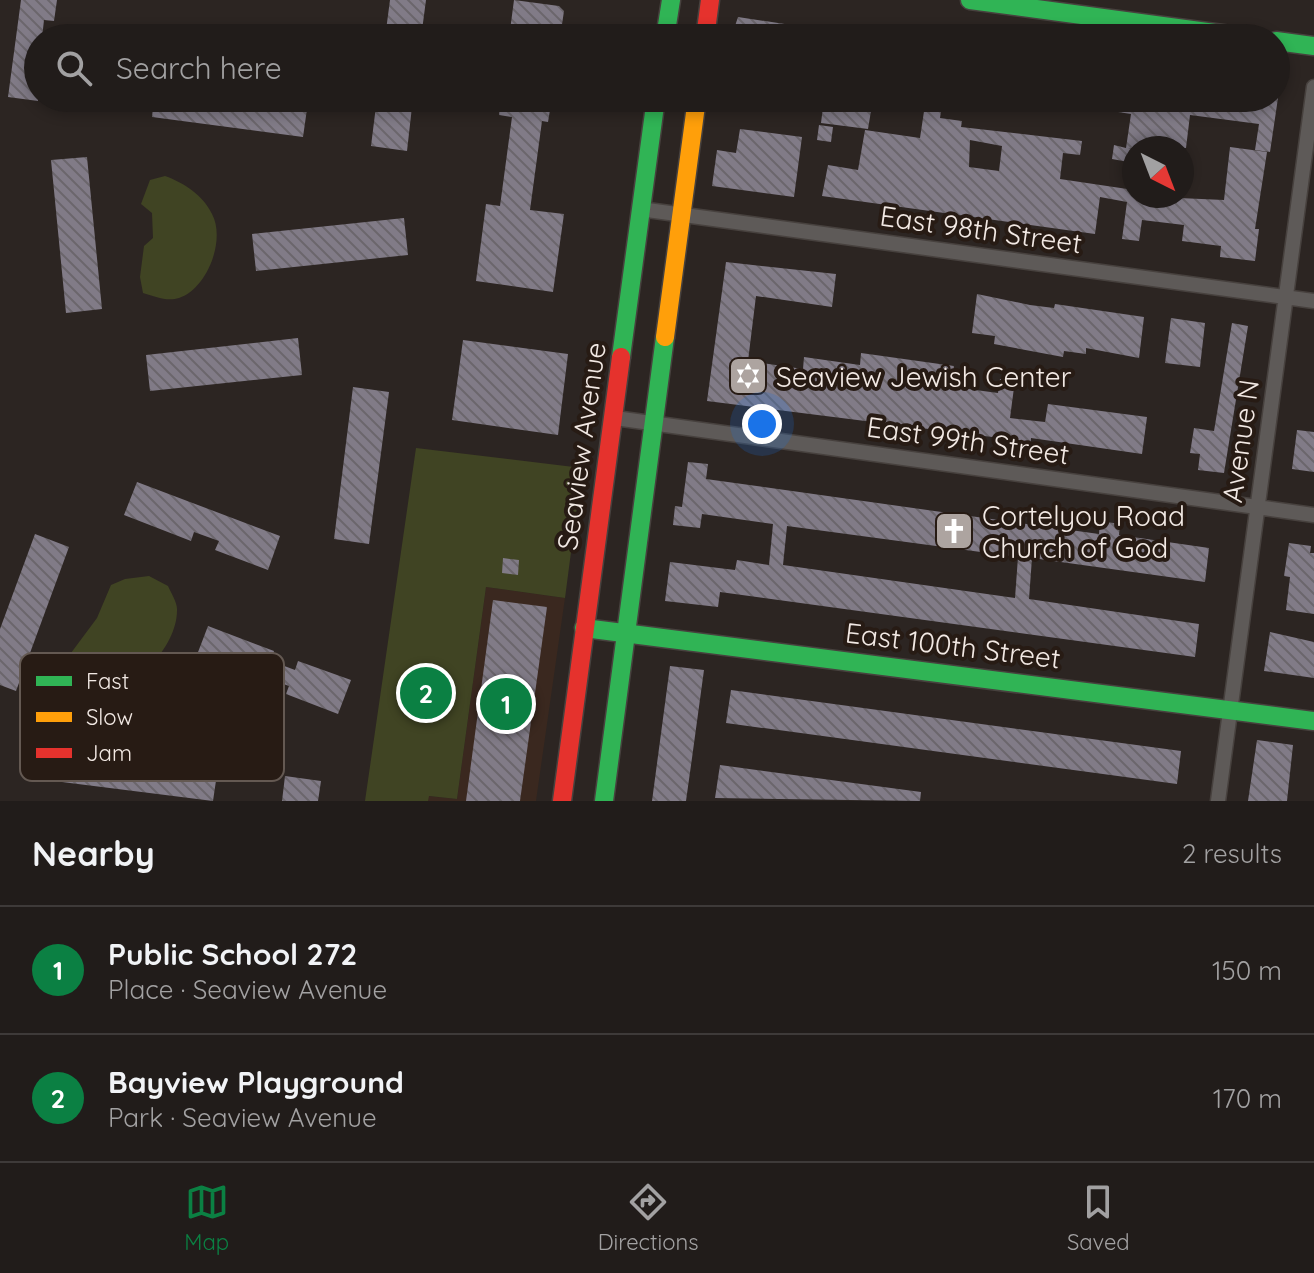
<!DOCTYPE html>
<meta charset="utf-8">
<style>
body{margin:0;font-family:Quicksand,sans-serif;background:#2d2927;color:#f1f3f6}
.compass{position:absolute;left:1122px;top:136px;width:72px;height:72px;border-radius:50%;background:#211c1a;box-shadow:0 4px 12px #0003;rotate:138deg}
.you{position:absolute;left:762px;top:424px;width:28px;height:28px;margin:-20px;border:6px solid #fff;border-radius:50%;background:#1a73e8;box-shadow:0 0 0 12px #1a73e833}
.badge{display:grid;place-items:center;width:52px;height:52px;border-radius:50%;background:#0b8043;color:#fff;font-size:26px;font-weight:700}
.pin{position:absolute;translate:-50% -50%;border:4px solid #fff;box-shadow:0 2px 8px #0006}
.list{margin:0;padding:0;list-style:none}
h2{display:flex;justify-content:space-between;align-items:center;height:104px;margin:0;padding:0 32px;font-size:34px}
h2 small{font-size:26px;font-weight:400;color:#a2a1a2}
.list li{display:grid;grid-template-columns:52px 1fr auto;gap:24px;align-items:center;box-sizing:border-box;height:128px;padding:0 32px;border-top:2px solid #3e3a39}
.list b{display:block;font-size:30px;white-space:nowrap}
.list p{margin:0;font-size:26px;white-space:nowrap;color:#a2a1a2}
.list em{font-size:26px;font-style:normal;color:#a2a1a2}
.icon{flex:none;width:44px;height:44px;fill:none;stroke:currentColor;stroke-width:2;stroke-linecap:round;stroke-linejoin:round}
.map{position:relative;flex:none;width:1314px;height:801px;overflow:hidden}
.search{position:absolute;background:#211c1a;box-shadow:0 4px 12px #0003;left:24px;right:24px;top:24px;height:88px;display:flex;align-items:center;gap:20px;box-sizing:border-box;padding:0 28px;border-radius:44px;color:#a2a1a2;font-size:30px}
.sheet{height:360px;background:#211c1a}
nav{display:flex;justify-content:space-around;align-items:center;box-sizing:border-box;height:112px;border-top:2px solid #3e3a39;background:#211c1a;font-size:22px;color:#a2a1a2}
nav a{display:grid;justify-items:center;gap:4px}
nav .on{color:#0b8043}
.map>svg:first-child{display:block}
.built{fill:#3a281f}
.green{fill:#404423}
.building{fill:url(#building-back-hatch);fill-rule:evenodd}
.lines{fill:none;stroke-linecap:round;stroke-linejoin:round}
.street-casing{stroke:#47413e;stroke-width:17}
.fast-casing{stroke:#47413e;stroke-width:21}
.slow-casing{stroke:#47413e;stroke-width:21}
.jam-casing{stroke:#47413e;stroke-width:21}
.street{stroke:#5e5a58;stroke-width:14}
.fast{stroke:#30b455;stroke-width:18}
.slow{stroke:#ff9f0a;stroke-width:18}
.jam{stroke:#e5322d;stroke-width:18}
.labels{text-anchor:middle;dominant-baseline:central;stroke-width:8;stroke-linejoin:round;paint-order:stroke}
.street-label{font-size:28px;fill:#f2e9e4;stroke:#271b14}
.poi-label{font-size:28px;fill:#f2e9e4;stroke:#271b14;text-anchor:start}
.key{fill:#271b14;stroke:#645952;stroke-width:2}
.key-label{font-size:22px;fill:#f2e9e4}
</style>
<div class="map">
<svg width="1314" height="801" viewBox="0 0 1314 801">
<defs>
<pattern id="building-back-hatch" width="6" height="6" patternUnits="userSpaceOnUse" patternTransform="scale(2)"><rect width="6" height="6" fill="#817b87"/><path d="M-1 5l2 2M0 0l6 6M5-1l2 2" fill="none" stroke="#6b666c"/></pattern>
</defs>
<rect width="100%" height="100%" fill="#2c2522"/>
<path class="built" d="M486 587 565 598 536 801H428V796L457 799Z"/>
<path class="green" d="M165 176C184 183 203 195 212 214 226 240 207 289 179 298 167 302 154 296 143 293L140 277 144 246 153 238 152 213 141 204 150 180Z
M416 448 582 468 565 598 486 587 457 799 429 796 428 801H365Z
M149 576 168 586C171 593 177 602 177 609 178 647 134 690 99 698L70 673 71 653 97 618 111 585 125 579Z"/>
<path class="building" d="M21 0H57L54 21 44 20 42 38H38V101L8 97Z
M390 0H426L421 38H385Z
M514 0 559 6 564 11 560 38H509Z
M738 17 791 25 789 38H731Z
M154 98H281L308 102 303 137 152 117Z
M377 98H413L407 151 371 146Z
M501 98H552L548 122 542 121 530 210 564 214 553 292 476 281 486 204 500 206 512 117 499 115Z
M926 98H943L940 118 962 121 961 127 1082 141 1080 155 1063 153 1060 179 1134 190V196L1224 200 1230 147 1267 152 1255 229H1259L1255 261 1220 257 1221 246 1182 241 1184 225 1142 220 1139 241 1122 239 1127 202 1100 197 1095 234 822 196 828 165 858 170 865 130 920 138ZM970 140 1002 146 999 171 969 167Z
M1119 98H1278L1270 152 1255 150 1259 124 1190 115 1186 148H1128L1134 149V163L1112 159 1114 145 1126 148 1131 114 1118 112Z
M823 107 871 111 868 129 821 123Z
M819 125 833 127 831 142 817 140Z
M740 129 802 137 794 197 712 186 717 150 736 153Z
M87 157 102 309 66 313 51 160Z
M404 218 408 255 256 271 252 234Z
M726 262 836 274 832 307 756 296 748 361 803 369 804 357 860 365 861 353 954 366 952 381 961 383V388L998 393 1000 379 1015 380 1010 418 1045 422 1048 404 1147 417 1142 454 1031 438 1030 451 1015 449 1016 440 707 401Z
M977 294 1030 305 1054 308 1055 304 1144 317 1139 358 1086 348V354L1064 351 1063 357 994 344 995 336 972 333Z
M1171 318 1205 323 1200 367 1165 363Z
M1232 323 1248 326 1224 473 1198 470 1200 454 1190 453 1194 428 1214 431Z
M298 338 302 375 150 391 146 355Z
M463 340 568 354 558 435 452 420Z
M353 387 389 392 369 544 334 539Z
M1297 430 1314 432V472L1292 469Z
M688 462 708 464 706 479 1099 534 1100 521 1120 524 1119 535 1209 548 1205 582 1032 558 1029 599 1199 624 1195 657 720 592 718 607 665 601 670 562 735 570 737 560 769 565 773 524 702 514 700 528 673 525 675 506 682 507ZM787 526 1018 557 1015 598 783 565Z
M137 482 280 536 268 570 215 550 219 541 194 532 191 541 124 515Z
M35 534 69 547 16 691 0 685V629Z
M1289 543 1311 546 1310 553H1314V614L1286 610 1290 577 1284 576Z
M503 558 519 560 518 575 502 573Z
M493 600 547 607 520 801H466Z
M208 626 274 651 271 661 295 670 298 661 351 680 338 714 286 694 289 686 264 677 261 685 195 660Z
M1270 632 1314 642V678L1264 671Z
M670 666 704 670 692 758 686 801H652Z
M731 690 1181 751 1177 784 726 723Z
M1257 740 1293 745 1287 801H1248Z
M67 747 218 767 213 801 62 782Z
M720 765 921 792 920 801 715 798Z
M285 776 321 781 318 801H282Z"/>
<g class="lines">
<defs>
<path id="street" d="M640 209 1314 301
M615 418 1314 515
M1218 801 1314 87"/>
<path id="fast" d="M970 0 1252 38
M665 38 671 0
M1276 41 1314 46
M621 357 656 98
M584 628 1314 721
M604 801 665 337"/>
<path id="slow" d="M665 337 697 98"/>
<path id="jam" d="M705 38 710 0
M562 801 621 357"/>
</defs>
<use href="#street" class="street-casing"/>
<use href="#fast" class="fast-casing"/>
<use href="#slow" class="slow-casing"/>
<use href="#jam" class="jam-casing"/>
<use href="#street" class="street"/>
<use href="#fast" class="fast"/>
<use href="#slow" class="slow"/>
<use href="#jam" class="jam"/>
</g>
<defs>
<symbol id="synagogue-square" viewBox="-11 -11 22 22"><rect x="-9" y="-9" width="18" height="18" rx="4" fill="#ada4a0" stroke="#271b14"/><path d="M0-6.5L5.6 3.2H-5.6ZM0 6.5L5.6-3.2H-5.6Z" fill="#fff"/></symbol>
<symbol id="church-square" viewBox="-11 -11 22 22"><rect x="-9" y="-9" width="18" height="18" rx="4" fill="#ada4a0" stroke="#271b14"/><path d="M-1.2-6h2.4v3.5h3.3v2.4h-3.3V6h-2.4V-.1h-3.3v-2.4h3.3Z" fill="#fff"/></symbol>
</defs>
<g fill-rule="evenodd">
<use href="#synagogue-square" x="726" y="354" width="44" height="44"/>
<use href="#church-square" x="932" y="509" width="44" height="44"/>
</g>
<g class="labels">
<g class="street-label">
<text transform="translate(981 229) rotate(8)">East 98th Street</text>
<text transform="translate(968 440) rotate(8)">East 99th Street</text>
<text transform="translate(1240 441) rotate(-82)">Avenue N</text>
<text transform="translate(581 446) rotate(-82)">Seaview Avenue</text>
<text transform="translate(953 645) rotate(7)">East 100th Street</text>
</g>
<g class="poi-label">
<text x="776" y="376">Seaview Jewish Center</text>
<text x="982" y="515">Cortelyou Road<tspan x="982" dy="32">Church of God</tspan></text>
</g>
</g>
<rect x="20" y="653" width="264" height="128" rx="12" class="key"/>
<rect x="36" y="676" width="36" height="10" fill="#30b455"/>
<rect x="36" y="712" width="36" height="10" fill="#ff9f0a"/>
<rect x="36" y="748" width="36" height="10" fill="#e5322d"/>
<g class="key-label">
<text x="86" y="689">Fast</text>
<text x="86" y="725">Slow</text>
<text x="86" y="761">Jam</text>
</g>
</svg>
<svg class="compass" viewBox="-18 -18 36 36"><path d="M0-13l5 13h-10z" fill="#e53935"/><path d="M0 13l5-13h-10z" fill="#a2a1a2"/></svg>
<div class="you"></div>
<div class="pin badge" style="left:506px;top:704px">1</div>
<div class="pin badge" style="left:426px;top:693px">2</div>
<div class="search"><svg class="icon" aria-label="search" viewBox="0 0 24 24"><circle cx="10" cy="10" r="6"/><path d="M15 15l6 6"/></svg>Search here</div>
</div>
<section class="sheet">
<h2>Nearby<small>2 results</small></h2>
<ul class="list">
<li><span class="badge">1</span><div><b>Public School 272</b><p>Place · Seaview Avenue</p></div><em>150 m</em></li>
<li><span class="badge">2</span><div><b>Bayview Playground</b><p>Park · Seaview Avenue</p></div><em>170 m</em></li>
</ul>
</section>
<nav>
<a class="on"><svg class="icon" aria-label="map" viewBox="0 0 24 24"><path d="M3 6l6-2 6 2 6-2v14l-6 2-6-2-6 2zM9 4v14M15 6v14"/></svg>Map</a>
<a><svg class="icon" aria-label="directions" viewBox="0 0 24 24"><path d="M12 3l9 9-9 9-9-9zM9 14v-3h6M13 9l2 2-2 2"/></svg>Directions</a>
<a><svg class="icon" aria-label="saved" viewBox="0 0 24 24"><path d="M7 4h10v16l-5-4-5 4z"/></svg>Saved</a>
</nav>
